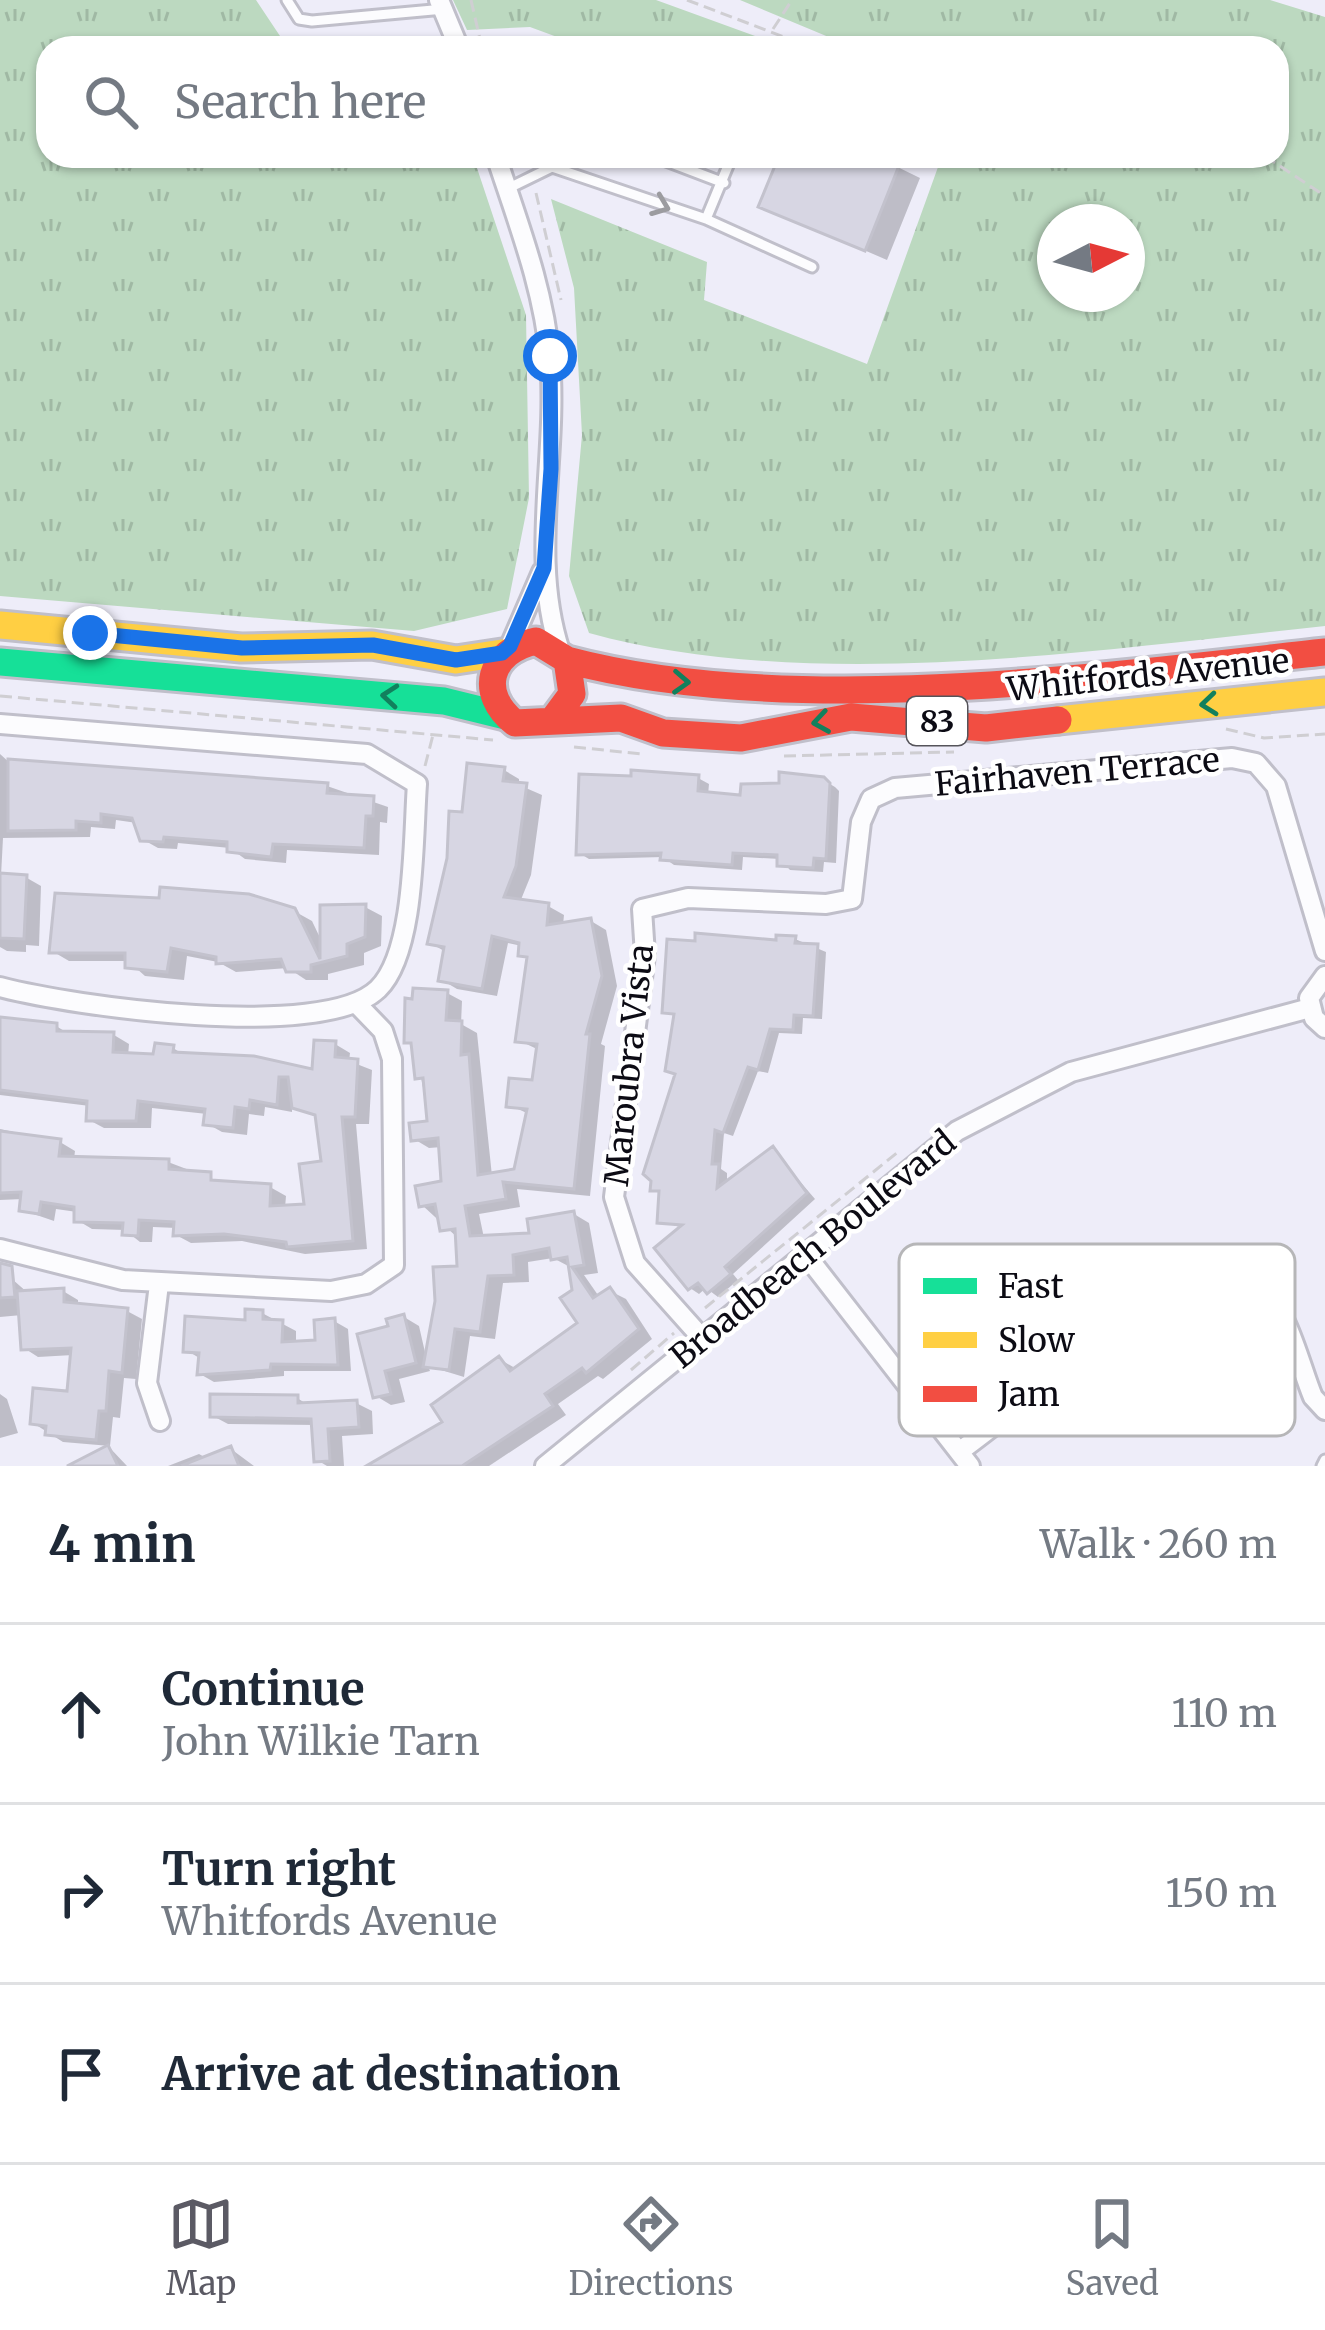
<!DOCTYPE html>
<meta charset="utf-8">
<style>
body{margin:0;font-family:Merriweather,serif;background:#f6f6f7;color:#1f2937}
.compass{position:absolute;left:1037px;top:204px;width:108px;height:108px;border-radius:50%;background:#fff;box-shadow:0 3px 9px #0004;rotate:84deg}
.stop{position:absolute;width:36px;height:36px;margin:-27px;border:9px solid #1a73e8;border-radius:50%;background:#fff}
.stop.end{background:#1a73e8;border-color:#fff;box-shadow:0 3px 12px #0008}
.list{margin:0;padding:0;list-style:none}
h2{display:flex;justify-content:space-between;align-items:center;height:156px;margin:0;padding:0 48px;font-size:51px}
h2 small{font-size:39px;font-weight:400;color:#747a83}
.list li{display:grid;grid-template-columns:78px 1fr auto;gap:36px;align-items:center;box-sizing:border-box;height:180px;padding:0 48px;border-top:3px solid #e0e1e3}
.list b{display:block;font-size:45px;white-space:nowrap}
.list p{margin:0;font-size:39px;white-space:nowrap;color:#747a83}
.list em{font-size:39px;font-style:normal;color:#747a83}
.icon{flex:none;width:66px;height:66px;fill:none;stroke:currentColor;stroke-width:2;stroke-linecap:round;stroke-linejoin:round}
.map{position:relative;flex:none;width:1325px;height:1466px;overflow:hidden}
.search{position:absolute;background:#fff;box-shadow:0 3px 9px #0004;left:36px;right:36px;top:36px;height:132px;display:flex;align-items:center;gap:30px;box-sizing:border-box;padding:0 42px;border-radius:36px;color:#747a83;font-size:45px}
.sheet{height:696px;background:#fff}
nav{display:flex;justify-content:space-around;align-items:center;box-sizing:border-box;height:168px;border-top:3px solid #e0e1e3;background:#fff;font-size:33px;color:#747a83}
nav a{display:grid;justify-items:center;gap:6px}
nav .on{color:#5b5a64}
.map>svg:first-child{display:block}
.grass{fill:url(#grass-tufts);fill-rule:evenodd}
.shadow{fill:#0003}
.building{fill:#d7d6e3;stroke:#c3c2cd;stroke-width:3}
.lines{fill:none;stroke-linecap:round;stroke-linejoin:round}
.lane-casing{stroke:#c0bfca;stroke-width:15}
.street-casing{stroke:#c0bfca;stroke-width:24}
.fast-casing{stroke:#c0bfca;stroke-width:33}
.slow-casing{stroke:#c0bfca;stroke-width:33}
.jam-casing{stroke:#c0bfca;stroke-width:33}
.path{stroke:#cfced2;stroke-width:3;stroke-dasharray:12 6;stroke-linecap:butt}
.lane{stroke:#fcfcfe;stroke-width:9}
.street{stroke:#fcfcfe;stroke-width:18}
.fast{stroke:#16e098;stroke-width:27}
.slow{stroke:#ffcf43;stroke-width:27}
.jam{stroke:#f24e42;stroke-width:27}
.oneway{stroke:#9c9ca0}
.oneway2{stroke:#12805d}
.route{stroke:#1a73e8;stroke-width:15}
.labels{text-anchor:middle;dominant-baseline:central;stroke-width:9;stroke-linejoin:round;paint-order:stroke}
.shield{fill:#fff;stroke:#55545a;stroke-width:3}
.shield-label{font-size:30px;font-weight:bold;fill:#0c0b14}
.street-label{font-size:33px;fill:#0c0b14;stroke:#fff}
.key{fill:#fff;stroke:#b6b6b8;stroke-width:3}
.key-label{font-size:33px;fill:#0c0b14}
</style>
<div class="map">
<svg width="1325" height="1466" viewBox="0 0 1325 1466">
<defs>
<pattern id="grass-tufts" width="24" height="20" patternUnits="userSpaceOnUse" patternTransform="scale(3)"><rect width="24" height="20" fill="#bcd9c0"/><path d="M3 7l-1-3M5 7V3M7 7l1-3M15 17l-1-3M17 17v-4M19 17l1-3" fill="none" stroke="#a0b9a4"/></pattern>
</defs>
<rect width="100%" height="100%" fill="#eeedf9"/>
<path class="grass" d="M0 0H256L288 48H48V156H473L526 315 529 498 507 609 414 631 0 596Z
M453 0H656L769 41 767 48H587L530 27 467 30Z
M740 0H1270L1325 17V626C1098 650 810 694 589 633L569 576 582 435 574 288 551 199 707 262 704 300 867 364 942 156H1277V48H855ZM1055 222H1127V294H1055Z"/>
<path class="shadow" d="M782 156H875L920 178 887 260 762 206Z
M0 754 10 763 251 776 327 786 388 807 387 823 380 822 379 855 287 850 286 863 245 859 230 848 178 843 177 849 158 848 142 839 137 823 116 820 115 829 91 827 90 837 3 838 1 876 27 878 41 886 39 946 26 945V952L7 951 0 947Z
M504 770 519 779V785L542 795 531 875 520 902 548 906 564 915 563 925 591 921 606 930 617 986 601 1044 605 1046 590 1196 517 1189 520 1207 479 1214 484 1238 533 1236 574 1214 589 1223 598 1273 584 1275 600 1298 610 1291 626 1299 652 1339 603 1379 598 1376 558 1404 566 1415 489 1466H372L446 1423 499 1359 515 1368 581 1324 572 1268 553 1258 528 1262 529 1282 503 1283 495 1339 470 1336 464 1377 428 1366 430 1371 399 1379 405 1402 391 1405 376 1396 391 1328 404 1317 419 1326 427 1361 460 1269 459 1239 422 1205 445 1184 442 1147 429 1148 414 1139 430 1124 415 1046 407 1041 447 993 462 1001 461 1024 477 1033 492 1176 516 1172 529 1114 509 1105 535 1084 539 1050 518 1040 530 959 521 954 522 946 508 943 497 996 457 989 442 980 446 952 430 943 464 815Z
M698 778 709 784 708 795 743 798 823 780 835 787 839 791 836 863 824 862 823 872 790 870 780 859 743 857 742 870 674 865 663 857 589 859 579 853Z
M365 907 382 916 381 946 364 953V965L328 974V980H306L288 968 236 972 218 962 187 956 184 980 145 976 128 961H69L52 951 294 911 312 921 323 944Z
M795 939 826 952 822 1019 803 1018 802 1034 779 1033 768 1073 758 1071 733 1136 724 1133 721 1169 727 1173V1184L773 1150 815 1199 733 1274 738 1280 718 1297 706 1288 699 1294 690 1288 683 1228 660 1221 662 1194 653 1189 678 1075 677 1018 665 1011Z
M0 1018 56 1026 71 1035H114L129 1044 128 1056 156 1057 173 1048 186 1056 315 1073 335 1044 350 1053 349 1061 372 1070 369 1124H356L367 1249 305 1254 242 1241 191 1243 176 1235 177 1228 153 1227 152 1242H140L125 1230 92 1229 77 1220V1212L56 1209 54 1221 22 1210 23 1199 0 1200V1206V1129L60 1142 75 1151 74 1159 168 1162 226 1184 270 1187 286 1196 285 1208 307 1206 324 1164 318 1118 292 1104V1112L265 1107 264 1116 249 1114 247 1135 222 1132 206 1123 207 1114 152 1108 151 1128H104L89 1120 90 1106 0 1095Z
M12 1279 28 1293 63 1291 78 1300V1306L127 1311 142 1319 136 1379 124 1378 120 1418 113 1417 110 1446 63 1442 33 1423 69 1394 73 1355 38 1357 24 1348 22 1315 0 1317V1280Z
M262 1313 296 1331V1344L319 1343 334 1321 348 1329 351 1371H284V1376L214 1382 200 1374 201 1359 186 1350Z
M0 1394 7 1399 18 1433 0 1438Z
M297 1398 310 1406 356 1403 372 1411 373 1434 342 1436 344 1466H327L317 1460 315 1425 228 1424 213 1416Z
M110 1448 127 1466H73Z
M231 1449 254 1466H168L199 1454 208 1459Z"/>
<path class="building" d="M779 156H883L900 163 865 251 758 207Z
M8 759 328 783 327 793 374 796 373 816H366L364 848 273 844 271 857 227 852V842L164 837 163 842 140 841 132 818 101 814V823L76 821V830L8 831Z
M467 763 505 767 503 781 527 783 516 866 504 897 549 903 547 925 591 918 602 976 586 1034H590L574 1189 503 1182 506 1199 465 1206 470 1236 529 1233 527 1219 574 1211 584 1265 572 1267 593 1298 610 1287 639 1329 586 1373 582 1368 545 1394 553 1406 462 1466H366L442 1422 431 1405 499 1356 510 1371 577 1323 560 1298 572 1290 567 1257 551 1260 549 1248 513 1255 514 1275 488 1276 480 1332 455 1329 449 1370 423 1367 435 1301 433 1267 457 1266 455 1229 440 1231 435 1204 419 1207 415 1186 441 1181 438 1138 411 1141 409 1123 427 1121 423 1078 415 1079 411 1043H404L405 998 412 999 413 988 448 990 446 1020 462 1021 461 1055 469 1054 478 1175 514 1169 527 1109 506 1107 509 1078 532 1080 537 1044 515 1042 527 957 518 956 519 943 492 936 482 989 438 981 444 947 427 944 447 858 449 811 462 812Z
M631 770 699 775 698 791 740 795 741 784 779 783V772L824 777 830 783 826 859 814 858 813 868 777 866V855L733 853 732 865 660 860 661 853 576 855 579 774 631 776Z
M0 873 27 875 24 939 0 938Z
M160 887 249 894 295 908 320 959V905L366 904 365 937 347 944V956L311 965V972H286L281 959 216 964V957L171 948 167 972 125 968V953H49L55 893 159 898Z
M695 933 776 940V935L796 936 795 943 818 944 813 1016 794 1015 793 1030 770 1029 758 1070 748 1067 723 1133 715 1130 712 1164H719L717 1188 773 1146 807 1193 725 1267 731 1274 707 1294 698 1283 688 1290 654 1248 682 1225 657 1223 659 1191H650L651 1181 643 1174 675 1074 665 1071 674 1014 662 1013 667 939 695 941Z
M0 1017 57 1023V1031L114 1032 113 1052 153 1054 155 1043 174 1045 173 1052 254 1056 312 1069 314 1040 336 1041 335 1057 358 1059 355 1117H342L353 1241 287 1247 286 1242 224 1234 173 1236 174 1222 139 1220 138 1236 122 1235 123 1223 74 1222V1207L41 1202 39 1214 19 1211 21 1192 0 1193V1131L61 1139 59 1156 169 1159V1169L211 1172V1180L271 1184 270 1206 304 1204 299 1164 321 1161 315 1115 292 1108 288 1077H279L277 1105 250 1100 249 1109 235 1107 233 1128 203 1125 205 1109 138 1101 136 1121H86L87 1101 0 1090Z
M0 1263 12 1266 15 1297 0 1298Z
M64 1288V1302L128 1308 122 1373 109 1371 106 1411H99L96 1440 45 1435 46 1426 30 1424 33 1388 67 1391 71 1348 21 1350 17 1291Z
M245 1309 263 1310V1319L283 1320 282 1342 315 1340 314 1320 335 1318 338 1365 271 1364 270 1370 197 1375 199 1353 183 1352 185 1316 245 1320Z
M404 1314 416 1363 385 1371 391 1394 373 1398 357 1334 388 1326 386 1319Z
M210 1394 298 1395V1403L357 1400 359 1427 328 1429 330 1461 314 1462 311 1419 210 1417Z
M108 1445 118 1466H67Z
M231 1446 239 1466H184L183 1465Z"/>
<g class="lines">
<defs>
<path id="lane" d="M287 0 299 19 312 21 444 9
M653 156 724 183
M552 167 706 219 732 156
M507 189 552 167V156
M706 219 812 267
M1322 1466 1325 1460"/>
<path id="street" d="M439 0 459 48
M496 156C518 223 544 289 550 360 558 457 529 557 560 651
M510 646 542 572
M0 724 367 754 417 784C413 836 416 952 378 989 323 1042 72 1006 0 987
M1325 976 1309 998 1314 1018 1325 1028
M0 1249 123 1280 331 1291 366 1284 394 1265 392 1059 383 1031 356 1003
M806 1255 970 1466
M159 1284 147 1383 160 1421
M701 1337 635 1263 614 1197 645 955 642 909 688 898 826 904 852 899 861 822 871 799 895 788 1232 758 1256 763 1276 786 1325 951
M960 1451C1008 1417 1210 1246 1261 1288 1288 1309 1300 1366 1313 1397L1325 1410
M545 1466 957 1131 1071 1072 1310 1008"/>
<path id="fast" d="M0 662 444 701 505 716"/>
<path id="slow" d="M0 625 241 648 372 645 456 660 502 653
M1058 720 1325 692"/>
<path id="jam" d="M567 660C789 719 1097 677 1325 652
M552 721 572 694 567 660 536 641C489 651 477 693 515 723L621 718 663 733 741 738 851 717 986 728 1058 720"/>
</defs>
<use href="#lane" class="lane-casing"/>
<use href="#street" class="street-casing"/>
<use href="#fast" class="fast-casing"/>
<use href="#slow" class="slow-casing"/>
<use href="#jam" class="jam-casing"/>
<path class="path" d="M471 0 482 48
M687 0 813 48
M773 29 792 0
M1265 156 1325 196
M536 193 561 300
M0 696 493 740
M1226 729 1264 738 1325 734
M574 747 642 754
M784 756 954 752
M425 766 433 735
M705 1308 898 1152
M631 1370 674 1333"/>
<use href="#lane" class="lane"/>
<use href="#street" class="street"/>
<use href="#fast" class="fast"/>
<use href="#slow" class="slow"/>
<use href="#jam" class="jam"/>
</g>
<defs><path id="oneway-chevron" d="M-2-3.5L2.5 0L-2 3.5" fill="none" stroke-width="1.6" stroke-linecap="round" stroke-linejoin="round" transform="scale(3)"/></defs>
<use class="oneway" href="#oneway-chevron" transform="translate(661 206) rotate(21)"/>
<g class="oneway2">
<use href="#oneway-chevron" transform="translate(681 682) rotate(3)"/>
<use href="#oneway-chevron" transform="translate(390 696) rotate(-175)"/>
<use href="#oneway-chevron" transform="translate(1209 704) rotate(174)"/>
<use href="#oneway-chevron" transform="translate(821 722) rotate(171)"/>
</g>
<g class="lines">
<path class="route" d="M90 633 242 648 373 645 456 660 502 653 510 646 544 568 551 469 550 356"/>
</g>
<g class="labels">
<rect class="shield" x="907" y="697" width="60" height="48" rx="9"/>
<g class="shield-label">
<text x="937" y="721">83</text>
</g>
<g class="street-label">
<text transform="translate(1148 675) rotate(-6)">Whitfords Avenue</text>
<text transform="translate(1077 772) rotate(-5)">Fairhaven Terrace</text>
<text transform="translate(629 1065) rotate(-84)">Maroubra Vista</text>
<text transform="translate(813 1249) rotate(-39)">Broadbeach Boulevard</text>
</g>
</g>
<rect x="899" y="1244" width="396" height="192" rx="18" class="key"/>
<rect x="923" y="1278" width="54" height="16" fill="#16e098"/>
<rect x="923" y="1332" width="54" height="16" fill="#ffcf43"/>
<rect x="923" y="1386" width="54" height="16" fill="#f24e42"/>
<g class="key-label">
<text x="998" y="1298">Fast</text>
<text x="998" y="1352">Slow</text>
<text x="998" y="1406">Jam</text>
</g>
</svg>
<svg class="compass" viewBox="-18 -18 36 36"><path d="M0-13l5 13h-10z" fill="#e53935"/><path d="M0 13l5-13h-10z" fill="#747a83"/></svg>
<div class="stop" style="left:550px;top:356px"></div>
<div class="stop end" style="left:90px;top:633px"></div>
<div class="search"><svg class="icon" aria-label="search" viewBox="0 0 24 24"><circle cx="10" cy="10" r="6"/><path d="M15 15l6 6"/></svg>Search here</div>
</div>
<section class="sheet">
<h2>4 min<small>Walk · 260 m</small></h2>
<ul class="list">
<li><svg class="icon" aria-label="ahead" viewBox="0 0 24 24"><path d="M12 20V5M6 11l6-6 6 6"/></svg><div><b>Continue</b><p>John Wilkie Tarn</p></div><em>110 m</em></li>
<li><svg class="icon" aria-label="right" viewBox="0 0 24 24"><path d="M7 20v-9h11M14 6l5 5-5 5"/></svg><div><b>Turn right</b><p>Whitfords Avenue</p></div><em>150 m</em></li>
<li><svg class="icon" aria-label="arrive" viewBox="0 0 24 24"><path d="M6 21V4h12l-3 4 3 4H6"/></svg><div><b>Arrive at destination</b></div></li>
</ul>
</section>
<nav>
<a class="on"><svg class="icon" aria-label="map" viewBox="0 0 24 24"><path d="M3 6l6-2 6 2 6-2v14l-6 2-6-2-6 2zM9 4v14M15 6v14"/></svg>Map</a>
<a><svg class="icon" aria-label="directions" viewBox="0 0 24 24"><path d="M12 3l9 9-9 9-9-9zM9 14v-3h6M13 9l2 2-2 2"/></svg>Directions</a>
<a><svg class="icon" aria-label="saved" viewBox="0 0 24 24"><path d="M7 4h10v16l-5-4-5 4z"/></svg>Saved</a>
</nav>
